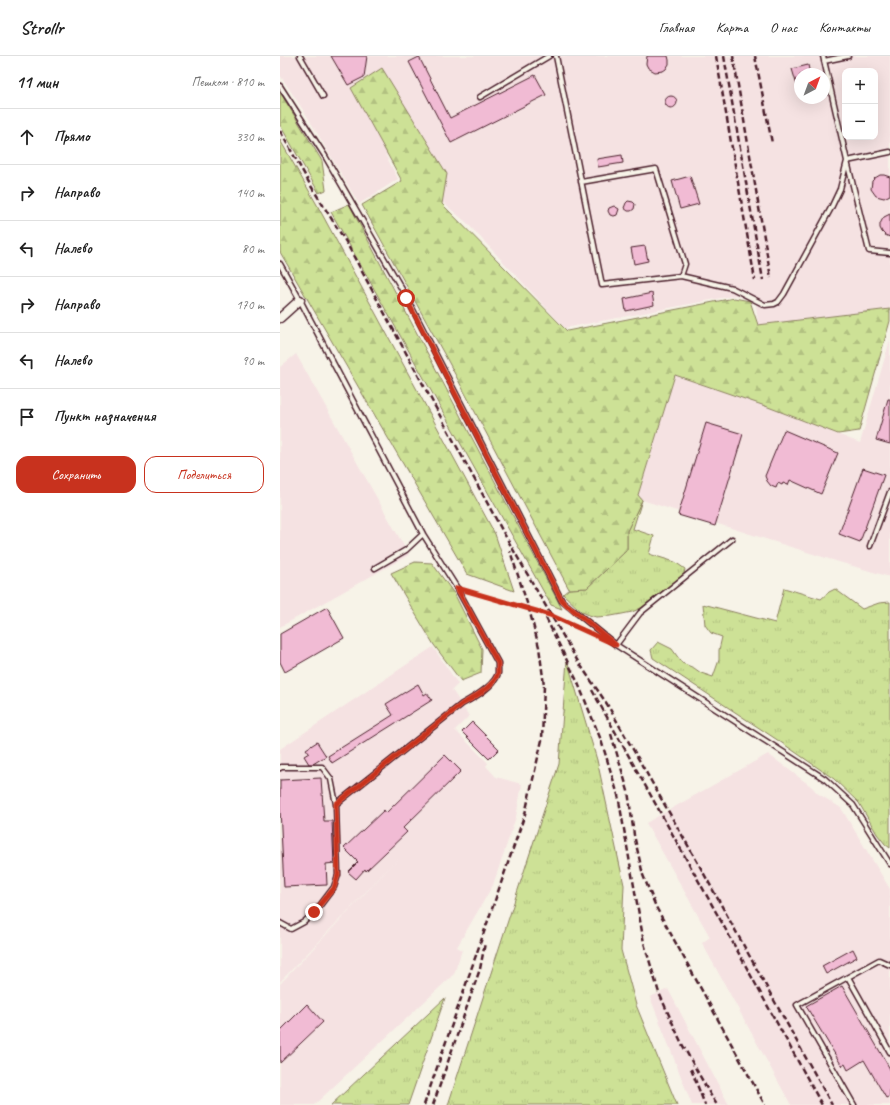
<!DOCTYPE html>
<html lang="ru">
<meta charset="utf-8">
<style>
body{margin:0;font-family:Caveat,sans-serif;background:#f2f2f2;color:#222}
.controls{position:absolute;right:12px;top:12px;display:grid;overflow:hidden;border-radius:8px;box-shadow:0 4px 16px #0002}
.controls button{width:36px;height:36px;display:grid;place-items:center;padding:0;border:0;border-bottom:1px solid #e0e0e0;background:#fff;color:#222;font:20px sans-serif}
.compass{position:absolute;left:514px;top:12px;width:36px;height:36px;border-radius:50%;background:#fff;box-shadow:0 4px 16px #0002;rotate:41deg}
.stop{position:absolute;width:12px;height:12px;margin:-9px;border:3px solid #c8321e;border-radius:50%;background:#fff}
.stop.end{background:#c8321e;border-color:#fff;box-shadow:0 1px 4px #0008}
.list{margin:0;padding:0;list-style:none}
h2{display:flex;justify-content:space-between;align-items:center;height:52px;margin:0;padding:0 16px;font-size:17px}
h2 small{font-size:13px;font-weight:400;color:#767676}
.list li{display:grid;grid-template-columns:26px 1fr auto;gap:12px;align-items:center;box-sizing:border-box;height:56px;padding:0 16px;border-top:1px solid #e0e0e0}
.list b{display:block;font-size:15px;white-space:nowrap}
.list em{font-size:13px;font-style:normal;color:#767676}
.actions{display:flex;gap:8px;padding:12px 16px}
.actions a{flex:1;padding:9px 0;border:1px solid #c8321e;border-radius:12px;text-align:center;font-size:14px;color:#c8321e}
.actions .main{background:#c8321e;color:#fff}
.icon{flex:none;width:22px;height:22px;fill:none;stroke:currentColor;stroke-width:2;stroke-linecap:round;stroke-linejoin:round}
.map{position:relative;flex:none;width:610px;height:1049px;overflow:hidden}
header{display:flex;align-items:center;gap:24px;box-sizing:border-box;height:56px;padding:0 20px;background:#fff;border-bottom:1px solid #e0e0e0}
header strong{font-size:19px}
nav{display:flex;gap:22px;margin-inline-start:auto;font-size:14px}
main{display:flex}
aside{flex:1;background:#fff}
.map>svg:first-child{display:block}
.built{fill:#f5e2e2;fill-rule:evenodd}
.grass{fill:url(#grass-tufts);stroke:#8c8060}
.forest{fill:url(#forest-firs);stroke:#8c8060}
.building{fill:#f1bbd4;stroke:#4a1f2b}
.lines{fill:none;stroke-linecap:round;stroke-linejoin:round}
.service-casing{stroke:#4a1f2b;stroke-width:7}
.minor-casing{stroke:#4a1f2b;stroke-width:11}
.path{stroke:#4a1f2b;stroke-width:1.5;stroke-dasharray:3 3;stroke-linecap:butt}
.service{stroke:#f7f3e8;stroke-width:4}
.minor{stroke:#f7f3e8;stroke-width:8}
.rail{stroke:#4a1f2b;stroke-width:2.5;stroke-dasharray:6 3;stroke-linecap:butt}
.route{stroke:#c8321e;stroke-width:5}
</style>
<header>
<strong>Strollr</strong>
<nav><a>Главная</a><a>Карта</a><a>О нас</a><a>Контакты</a></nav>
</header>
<main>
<aside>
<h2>11 мин<small>Пешком · 810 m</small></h2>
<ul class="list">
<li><svg class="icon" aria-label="ahead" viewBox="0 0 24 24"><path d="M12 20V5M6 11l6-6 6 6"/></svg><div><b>Прямо</b></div><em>330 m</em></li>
<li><svg class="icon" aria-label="right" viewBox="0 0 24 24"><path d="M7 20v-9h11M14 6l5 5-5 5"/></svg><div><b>Направо</b></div><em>140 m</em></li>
<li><svg class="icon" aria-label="left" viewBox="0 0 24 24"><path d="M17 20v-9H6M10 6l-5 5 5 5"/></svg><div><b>Налево</b></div><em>80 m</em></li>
<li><svg class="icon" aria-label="right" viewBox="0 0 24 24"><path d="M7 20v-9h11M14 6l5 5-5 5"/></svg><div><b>Направо</b></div><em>170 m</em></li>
<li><svg class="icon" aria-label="left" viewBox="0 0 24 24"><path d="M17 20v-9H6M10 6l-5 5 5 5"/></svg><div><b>Налево</b></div><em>90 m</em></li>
<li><svg class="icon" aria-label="arrive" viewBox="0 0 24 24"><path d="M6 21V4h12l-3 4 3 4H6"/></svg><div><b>Пункт назначения</b></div></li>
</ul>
<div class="actions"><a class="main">Сохранить</a><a>Поделиться</a></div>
</aside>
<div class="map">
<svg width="610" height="1049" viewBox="0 0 610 1049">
<defs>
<pattern id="grass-tufts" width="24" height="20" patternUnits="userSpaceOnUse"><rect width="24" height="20" fill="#cde196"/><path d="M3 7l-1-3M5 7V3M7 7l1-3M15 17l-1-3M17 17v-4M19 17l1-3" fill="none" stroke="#b2c181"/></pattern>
<pattern id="forest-firs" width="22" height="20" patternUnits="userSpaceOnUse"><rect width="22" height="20" fill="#cde196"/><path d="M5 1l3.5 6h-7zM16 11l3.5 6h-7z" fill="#b2c181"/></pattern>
</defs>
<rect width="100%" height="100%" fill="#f7f3e8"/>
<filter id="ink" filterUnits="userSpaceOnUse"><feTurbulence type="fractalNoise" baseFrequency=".025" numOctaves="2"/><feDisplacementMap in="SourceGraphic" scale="8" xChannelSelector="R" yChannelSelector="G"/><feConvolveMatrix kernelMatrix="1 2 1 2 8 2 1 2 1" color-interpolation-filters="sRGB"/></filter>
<g filter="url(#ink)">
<path class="built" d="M0 0H610V253L478 269 476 248 457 239 285 272 186 166 105 98 118 123 79 148 27 60 0 19ZM565 15H595V81H565ZM520 18H544V42H520Z
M610 284V521L549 503 362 444 358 440 395 319 488 351 580 387Z
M16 298 129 499 0 571V311Z
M153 591 178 628 172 634 189 660 175 674 208 707 206 710 216 721 242 728 236 761 213 829 177 891 182 894 174 918 34 1049H0V928L121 799 0 926V693Z
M488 698 532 731 537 737 561 752 610 833V1049H511L422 887 430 881 366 767Z
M388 933 449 1049H412L370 941Z"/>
<path class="grass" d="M362 444 353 473 374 480 369 498 395 506 405 513 404 518 361 552 352 556 342 558 331 560 316 561 309 559 302 556 283 538 289 533 307 532 347 494V475Z
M504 532 541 543 549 536 555 533 582 553 599 547 610 546V792L605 788 597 778 579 747 554 723 505 689 373 602 371 594 378 586 392 593 402 607 414 612 421 617 433 621 439 604V594L442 581 431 577 425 569 423 548 495 567Z
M287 604 317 704 344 829 341 894 356 949 397 1049H168L279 708Z
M165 942 128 1049H51Z"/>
<path class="forest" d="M102 12 167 118 162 148 287 275 454 242 470 245 478 269 610 253V265L579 375 558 378 488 351 395 319 358 439 362 444 347 475V494L307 532 289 533 168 305 82 149 122 125 71 32Z
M0 36 42 105 46 134 39 137 0 69Z
M0 84 36 147 215 478 234 535 187 518 0 196Z
M69 148 282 553 271 549 51 156Z
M135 506 152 507 175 539 202 593 201 617 181 625 154 589 111 517Z"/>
<path class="building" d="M51 0H87L84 21 68 29Z
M367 0H388L389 4V8L386 13 383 15 375 16 368 12 366 8Z
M139 1 170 62 255 19 266 39 171 87 129 6Z
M528 9 530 18H520V33H518L512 13Z
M385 46a6 6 0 1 1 12 0a6 6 0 1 1-12 0Z
M342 99 343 107 318 111 317 103Z
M600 119H604L610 121V139L604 142 596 140 591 133 592 125 595 122Z
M410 120 419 148 400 153 392 125Z
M348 145 353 146 355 148 354 153 351 155H348L344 152 346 147Z
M334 150 339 153 337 159 334 160 330 159 328 155 329 152Z
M610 158V181L605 179 602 176 600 172V168L602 164 604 161Z
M365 190 368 205 354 208 351 192Z
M372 237 374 249 346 255 344 243Z
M608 343H610V388L596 384Z
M426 367 463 378 435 470 398 459Z
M504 374 558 397 541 438 510 424 508 429 503 427 502 429 498 427 496 432 491 430 487 425 485 420Z
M583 412 604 419 580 486 559 478Z
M47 551 64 582 5 616 0 606V578Z
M138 628 144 639 147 637 152 644 52 707 48 700 113 659 106 648Z
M192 666 219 693 209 703 182 676Z
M37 686 46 700 33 708H29L24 700 29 697 26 693Z
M165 699 181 715 123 772 127 776 86 815 85 813 76 823 68 816 78 806 64 792 104 754 106 757Z
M41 722 44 765H52L54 807 46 808 47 829 4 831 0 753V724Z
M573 893 577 901 546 918 542 910Z
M562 930 610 1013V1040L606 1042 584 1004 568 1014 565 1008 562 1010 526 950Z
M27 948 43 966 0 1007V975Z"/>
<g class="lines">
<defs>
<path id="service" d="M20 0 43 40
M276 0 322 229 401 220 405 208 376 113 301 126
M543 0 567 105 589 195 610 197
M544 5 568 0
M0 30 45 100 127 242 282 545 336 589 545 723 573 749 610 808
M200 41 269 0
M0 208 20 244 143 478 177 532 218 607C218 610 218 614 218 617 215 630 193 642 182 648L56 748
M401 220 452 232 485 249 494 248 498 246 504 238 551 152 560 133 567 105 610 96
M590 490 610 436
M95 512 126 494 143 478
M336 589 360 557 452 483
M0 712 1 711H42L51 723 56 748 58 819 54 831 35 856 24 866 11 873 0 867
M568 921 610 996
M574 1049 517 949 599 904 610 909"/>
<path id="minor" d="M0 262 20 244"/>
</defs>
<use href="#service" class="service-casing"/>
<use href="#minor" class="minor-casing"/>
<path class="path" d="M186 535 270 559 311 577"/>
<use href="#service" class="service"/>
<use href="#minor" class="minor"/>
<path class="rail" d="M436 0 475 224
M444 0 445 6 483 224
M453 0 491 222
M475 0 492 87
M0 75 31 130 66 186 223 476 297 604 327 648 418 807 552 1049
M266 562 298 627 321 684 338 739 364 887 379 937 402 988 430 1038 437 1049
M312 634 323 654 441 865 542 1049
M331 678 348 735 354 779 363 819 376 851 485 1049
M411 1013 425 1049
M144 1049 245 758 262 684 264 629 259 591 249 553 230 495
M153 1049 200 913 205 887"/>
</g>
</g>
<g class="lines" filter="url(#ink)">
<path class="route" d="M34 856 54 832 58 819 56 748 182 648C193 642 215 630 218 617 218 614 218 610 218 607L177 532 270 559 336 589 282 545 126 242"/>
</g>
</svg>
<div class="controls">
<button>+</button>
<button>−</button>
</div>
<svg class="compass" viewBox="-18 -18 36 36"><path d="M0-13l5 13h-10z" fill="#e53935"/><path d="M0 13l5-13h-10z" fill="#767676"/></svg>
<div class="stop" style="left:126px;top:242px"></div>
<div class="stop end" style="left:34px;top:856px"></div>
</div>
</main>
